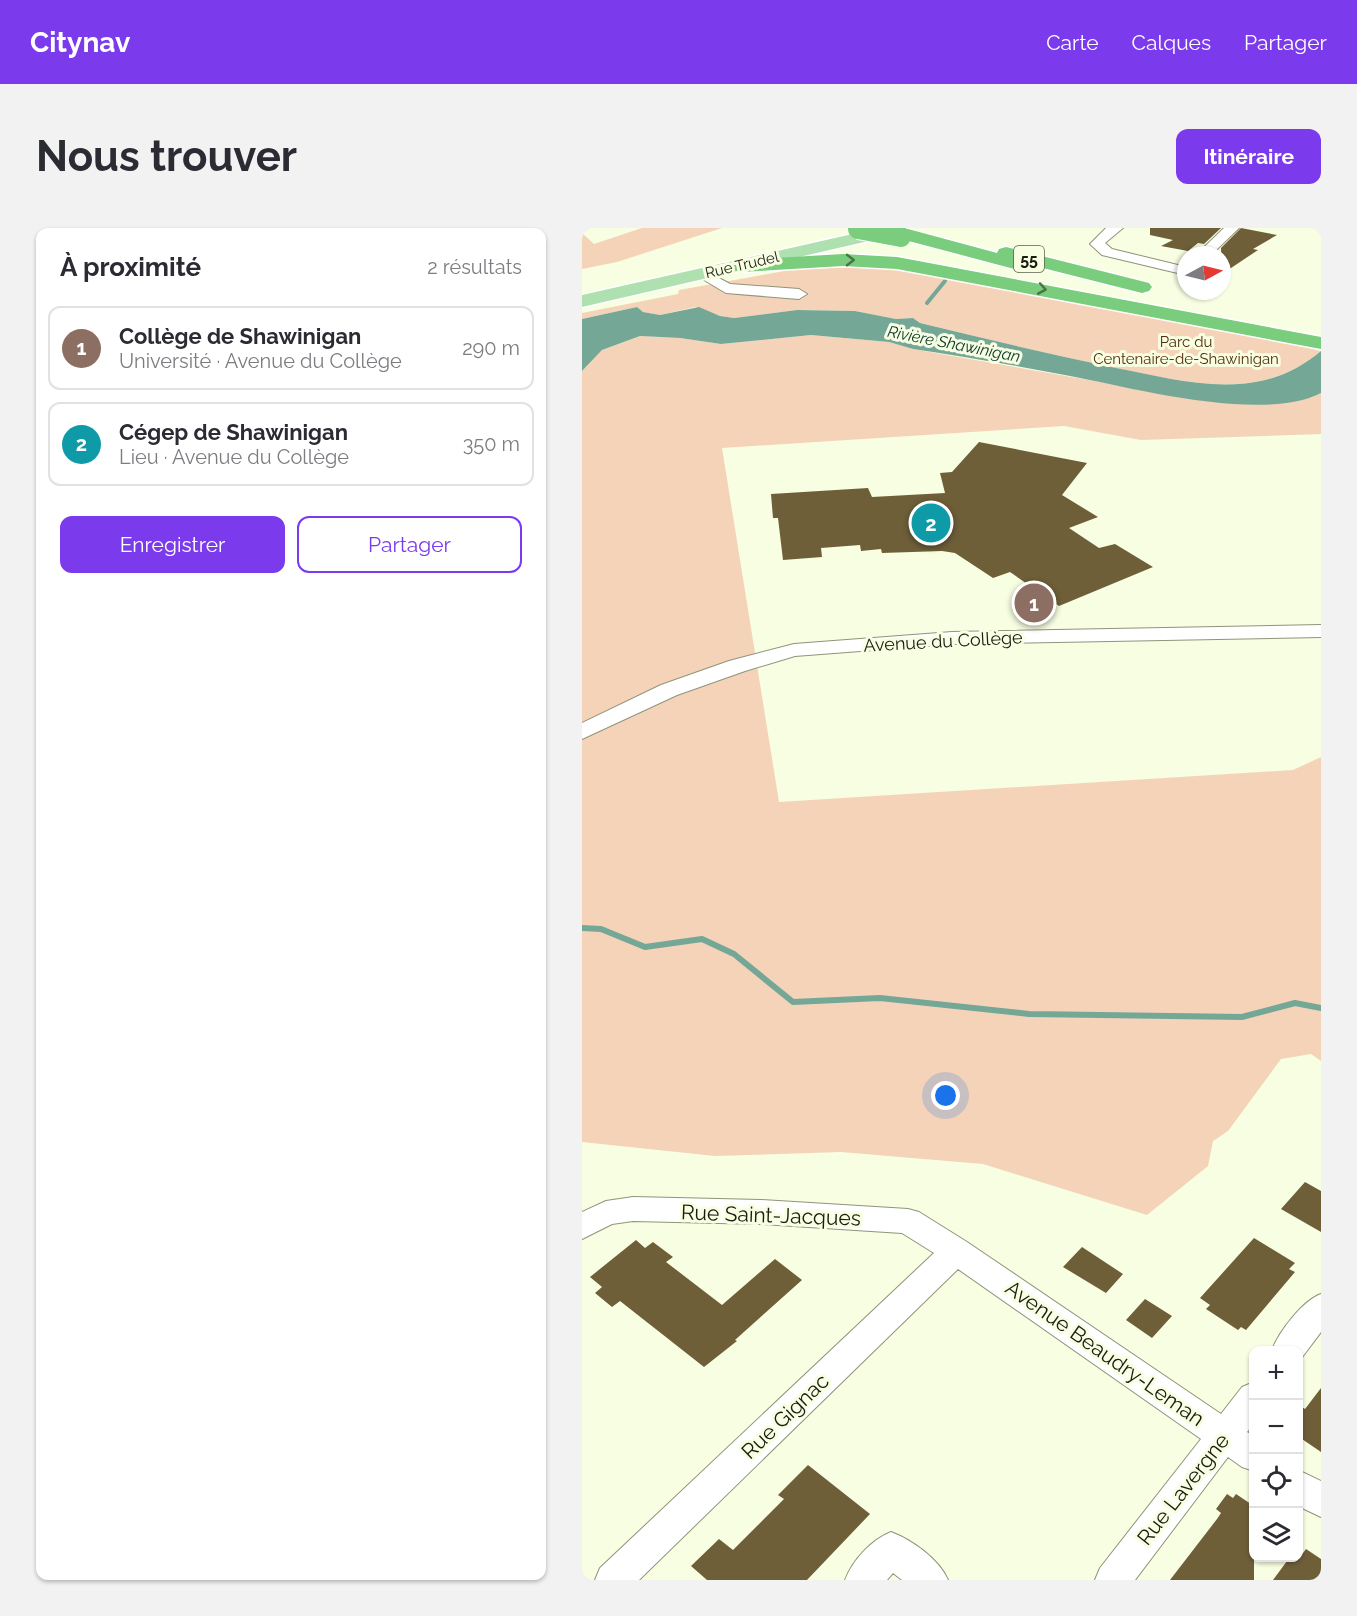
<!DOCTYPE html>
<html lang="fr">
<meta charset="utf-8">
<style>
body{margin:0;font-family:Raleway,sans-serif;background:#f2f2f3;color:#2b2b33}
.controls{position:absolute;right:18px;bottom:18px;display:grid;overflow:hidden;border-radius:12px;box-shadow:0 2px 4px #0004}
.controls button{width:54px;height:54px;display:grid;place-items:center;padding:0;border:0;border-bottom:2px solid #e1e1e2;background:#fff;color:#2b2b33;font:30px sans-serif}
.compass{position:absolute;left:595px;top:18px;width:54px;height:54px;border-radius:50%;background:#fff;box-shadow:0 2px 4px #0004;rotate:83deg}
.you{position:absolute;left:364px;top:868px;width:21px;height:21px;margin:-15px;border:4px solid #fff;border-radius:50%;background:#1a73e8;box-shadow:0 0 0 9px #1a73e833}
.badge{display:grid;place-items:center;width:39px;height:39px;border-radius:50%;background:#7c3aed;color:#fff;font-size:20px;font-weight:700}
.pin{position:absolute;translate:-50% -50%;border:3px solid #fff;box-shadow:0 2px 6px #0006}
.list{margin:0;padding:0;list-style:none}
h2{display:flex;justify-content:space-between;align-items:center;height:78px;margin:0;padding:0 24px;font-size:26px}
h2 small{font-size:20px;font-weight:400;color:#7c7c81}
.list li{display:grid;grid-template-columns:39px 1fr auto;gap:18px;align-items:center;box-sizing:border-box;height:84px;margin:0 12px 12px;padding:0 12px;border:2px solid #e1e1e2;border-radius:12px}
.list b{display:block;font-size:22px;white-space:nowrap}
.list p{margin:0;font-size:20px;white-space:nowrap;color:#7c7c81}
.list em{font-size:20px;font-style:normal;color:#7c7c81}
.actions{display:flex;gap:12px;padding:18px 24px}
.actions a{flex:1;padding:14px 0;border:2px solid #7c3aed;border-radius:12px;text-align:center;font-size:21px;color:#7c3aed}
.actions .main{background:#7c3aed;color:#fff}
.icon{flex:none;width:33px;height:33px;fill:none;stroke:currentColor;stroke-width:2;stroke-linecap:round;stroke-linejoin:round}
.map{position:relative;flex:none;width:739px;height:1352px;overflow:hidden;border-radius:12px}
header{display:flex;align-items:center;gap:36px;box-sizing:border-box;height:84px;padding:0 30px;background:#7c3aed;color:#fff}
header strong{font-size:28px}
nav{display:flex;gap:33px;margin-inline-start:auto;font-size:21px}
.intro{display:flex;align-items:center;justify-content:space-between;box-sizing:border-box;height:144px;padding:0 36px}
h1{margin:0;font-size:42px}
.button{padding:15px 27px;border-radius:12px;background:#7c3aed;color:#fff;font-size:21px;font-weight:700}
main{display:flex;gap:36px;padding:0 36px}
aside{flex:1;background:#fff;border-radius:12px;box-shadow:0 2px 4px #0004}
.map>svg:first-child{display:block}
.green{fill:#f4d3b9}
.water{fill:#75a797}
.lines{fill:none;stroke-linecap:round;stroke-linejoin:round}
.stream-far1{stroke:#75a797;stroke-width:4}
.stream{stroke:#75a797;stroke-width:6}
.building{fill:#6e5f39}
.minor-casing{stroke:#8f947a;stroke-width:2}
.major-casing{stroke:#fff;stroke-width:3}
.highway-casing{stroke:#fff;stroke-width:3}
.minor{fill:#fff;fill-rule:evenodd}
.major{fill:#afe1b0;fill-rule:evenodd}
.highway{fill:#79cd7c;fill-rule:evenodd}
.highway-bridge-casing{stroke:#fff;stroke-width:22;stroke-linecap:butt}
.highway-bridge{stroke:#79cd7c;stroke-width:20}
.oneway{stroke:#4a7447}
.labels{text-anchor:middle;dominant-baseline:central;stroke-width:6;stroke-linejoin:round;paint-order:stroke}
.far-street-label{font-size:15px;fill:#1a1c12;stroke:#f8fee2}
.far-park-label{font-size:15px;fill:#532f0c;stroke:#f8fee2}
.shield{fill:#f8fee2;stroke:#5d6050;stroke-width:1.5}
.shield-label{font-size:16px;font-weight:bold;fill:#1a1c12}
.far-water-label{font-size:16px;font-style:italic;fill:#0a382d;stroke:#f8fee2}
.street-label{font-size:18px;fill:#1a1c12;stroke:#f8fee2}
.near-street-label{font-size:21px;fill:#1a1c12;stroke:#f8fee2}
</style>
<header>
<strong>Citynav</strong>
<nav><a>Carte</a><a>Calques</a><a>Partager</a></nav>
</header>
<div class="intro"><h1>Nous trouver</h1><a class="button">Itinéraire</a></div>
<main>
<aside>
<h2>À proximité<small>2 résultats</small></h2>
<ul class="list">
<li><span class="badge" style="background:#8d6e63">1</span><div><b>Collège de Shawinigan</b><p>Université · Avenue du Collège</p></div><em>290 m</em></li>
<li><span class="badge" style="background:#0f9aa8">2</span><div><b>Cégep de Shawinigan</b><p>Lieu · Avenue du Collège</p></div><em>350 m</em></li>
</ul>
<div class="actions"><a class="main">Enregistrer</a><a>Partager</a></div>
</aside>
<div class="map">
<svg width="739" height="1352" viewBox="0 0 739 1352">
<rect width="100%" height="100%" fill="#f8fee2"/>
<path class="green" d="M60 0H140L35 34 0 41V5L12 16Z
M236 37 305 38 632 97 739 123C722 137 703 147 682 152 634 164 581 149 533 140 468 126 403 111 338 95L331 90 314 91 273 83 215 82 152 90 138 88 113 79 78 87 61 84 55 79 0 91V85L96 66 97 62Z
M229 107 307 114 331 121 598 168 729 170 739 165V206L559 212 482 198 140 220 197 574 711 542 739 529V833L729 826 699 831 646 903 631 913 626 938 565 987 401 936 259 924 133 928 0 914V143L20 122 58 108 98 110 139 116Z"/>
<path class="water" d="M55 79 61 84 78 87 117 79 138 88 152 90 215 82 273 83 314 91 331 90 338 95C403 111 468 126 534 140 581 149 634 164 683 152 704 147 722 137 739 123V165C682 195 551 160 488 148 436 138 384 129 331 121L307 114 229 107 139 116 98 110 58 108 20 122 0 143V91Z"/>
<g class="lines">
<path class="stream-far1" d="M345 75 363 53"/>
<path class="stream" d="M0 700 19 701 63 719 120 711 152 726 211 774 298 770 447 786 660 789 713 775 739 780"/>
</g>
<path class="building" d="M568 0H639L622 16 616 15 606 23 579 18 591 12 568 7Z
M659 0 695 7 671 21 676 22 640 46 639 20Z
M397 214 505 235 480 267 516 289 487 300 517 320 533 316 571 339 477 378 428 344 411 350 373 325 360 323 300 325 299 321 279 323 278 317 239 320 240 329 201 332 196 290H191L189 266 286 260 290 269 363 265 358 245 370 244Z
M723 954 739 963V1004L699 981Z
M672 1010 713 1035 707 1041 713 1044 664 1102 659 1099 656 1102 624 1081 628 1077 618 1070Z
M54 1012 63 1020 71 1014 91 1029 84 1034 140 1077 193 1031 220 1052 153 1112 155 1113 122 1139 38 1073 30 1079 13 1065 20 1059 8 1049Z
M500 1019 541 1046 524 1065 481 1039Z
M563 1071 590 1088 570 1110 544 1092Z
M739 1160V1224L717 1209V1177L723 1181Z
M226 1237 288 1286 225 1352H125L109 1338 137 1311 151 1322 202 1271 196 1267Z
M645 1266 651 1270 654 1266 672 1278V1352H588L635 1291 639 1285 634 1281Z
M724 1321 739 1331V1352H691L708 1329H718Z"/>
<g class="lines">
<defs>
<path id="minor" d="M524 0H541L523 15 530 21 604 39V47L520 27 508 16Z
M642 0H657L629 27H614Z
M122 42 148 56 217 61 225 66 217 71 144 65 117 49 115 46 117 43Z
M739 397V409L370 416 213 428 163 443 95 467 0 511V495L79 457 147 433 212 416 370 404Z
M51 969 179 972 326 981 337 984 385 1014 639 1186 660 1159 672 1154V1196L665 1204 672 1208V1243L660 1239 646 1229 553 1352H513L518 1340 619 1211 376 1041 57 1352H13L18 1340 352 1025 320 1005 179 996 51 993 30 996 0 1011V984L24 973Z
M739 1066V1104L718 1132 716 1122H690C696 1105 721 1072 739 1066Z
M716 1242 739 1253V1289L716 1278Z
M309 1304C330 1312 357 1331 366 1352H320L311 1345 305 1352H263C271 1332 289 1312 309 1304Z"/>
<path id="major" d="M297 0 326 1 323 5 317 6 0 79V67Z"/>
<path id="highway" d="M326 1 415 25 417 21 424 19 567 55 570 59 567 63 560 65 453 38 451 42 444 44 319 11 317 7 319 3Z
M261 26 315 29 739 109V121L315 41 261 38 159 44 152 42 149 38 152 34 159 32Z"/>
</defs>
<use href="#minor" class="minor-casing"/>
<use href="#major" class="major-casing"/>
<use href="#highway" class="highway-casing"/>
<use href="#minor" class="minor"/>
<use href="#major" class="major"/>
<use href="#highway" class="highway"/>
<defs>
<path id="highway-bridge" d="M276 1 319 9"/>
</defs>
<use href="#highway-bridge" class="highway-bridge-casing"/>
<use href="#highway-bridge" class="highway-bridge"/>
</g>
<defs><path id="oneway-chevron" d="M-2-3.5L2.5 0L-2 3.5" fill="none" stroke-width="1.6" stroke-linecap="round" stroke-linejoin="round" transform="scale(1.5)"/></defs>
<g class="oneway">
<use href="#oneway-chevron" transform="translate(268 32)"/>
<use href="#oneway-chevron" transform="translate(460 61) rotate(10)"/>
</g>
<g class="labels">
<g class="far-street-label">
<text transform="translate(160 37) rotate(-13)">Rue Trudel</text>
</g>
<g class="far-park-label">
<text x="604" y="114">Parc du<tspan x="604" dy="17">Centenaire-de-Shawinigan</tspan></text>
</g>
<rect class="shield" x="432" y="18" width="30" height="26" rx="4.5"/>
<g class="shield-label">
<text x="447" y="31">55</text>
</g>
<g class="far-water-label">
<text transform="translate(372 116) rotate(11)">Rivière Shawinigan</text>
</g>
<g class="street-label">
<text transform="translate(361 413) rotate(-3)">Avenue du Collège</text>
</g>
<g class="near-street-label">
<text transform="translate(189 987) rotate(2)">Rue Saint-Jacques</text>
<text transform="translate(523 1125) rotate(35)">Avenue Beaudry-Leman</text>
<text transform="translate(203 1188) rotate(-44)">Rue Gignac</text>
<text transform="translate(601 1261) rotate(-52)">Rue Lavergne</text>
</g>
</g>
</svg>
<div class="controls">
<button>+</button>
<button>−</button>
<button><svg class="icon" aria-label="locate" viewBox="0 0 24 24"><circle cx="12" cy="12" r="6"/><path d="M12 2v4M12 18v4M2 12h4M18 12h4"/></svg></button>
<button><svg class="icon" aria-label="layers" viewBox="0 0 24 24"><path d="M12 4l9 5-9 5-9-5zM3 14l9 5 9-5"/></svg></button>
</div>
<svg class="compass" viewBox="-18 -18 36 36"><path d="M0-13l5 13h-10z" fill="#e53935"/><path d="M0 13l5-13h-10z" fill="#7c7c81"/></svg>
<div class="you"></div>
<div class="pin badge" style="left:452px;top:375px;background:#8d6e63">1</div>
<div class="pin badge" style="left:349px;top:295px;background:#0f9aa8">2</div>
</div>
</main>
